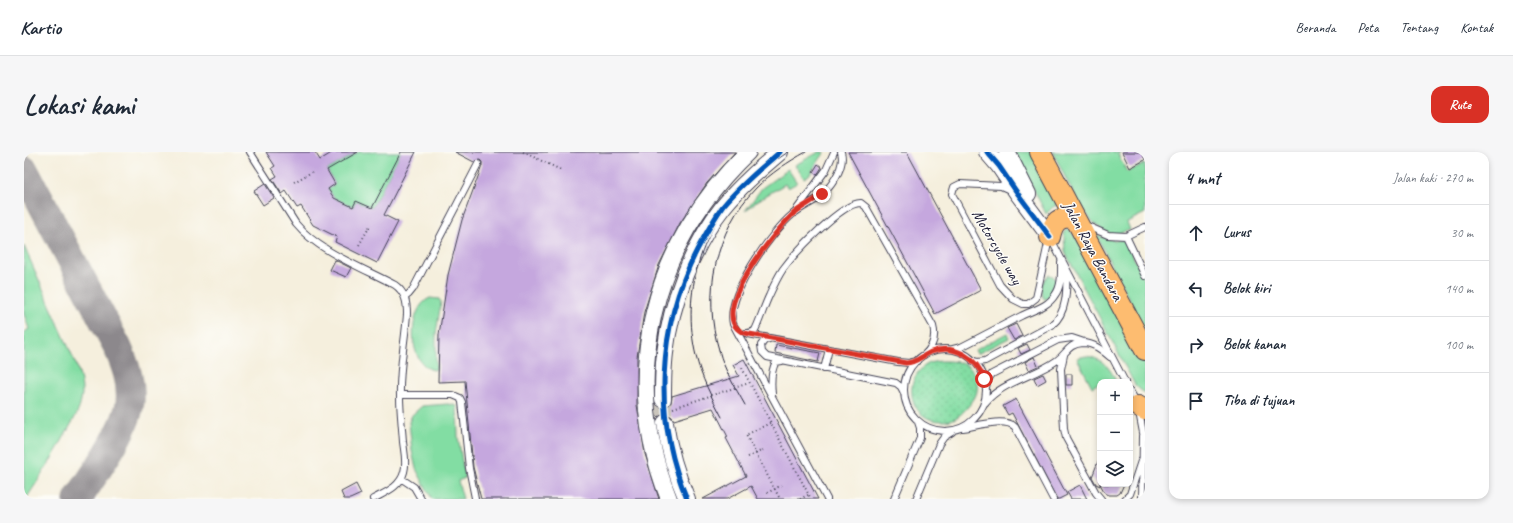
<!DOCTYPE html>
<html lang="id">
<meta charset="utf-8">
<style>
body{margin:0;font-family:Caveat,sans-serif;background:#f6f6f7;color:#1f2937}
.controls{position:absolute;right:12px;bottom:12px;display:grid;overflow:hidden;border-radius:8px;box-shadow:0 2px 6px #0003}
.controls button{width:36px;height:36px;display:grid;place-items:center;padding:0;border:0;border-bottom:1px solid #e0e1e3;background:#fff;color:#1f2937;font:20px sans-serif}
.stop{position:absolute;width:12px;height:12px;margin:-9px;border:3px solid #d93025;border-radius:50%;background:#fff}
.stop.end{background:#d93025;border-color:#fff;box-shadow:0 1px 4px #0008}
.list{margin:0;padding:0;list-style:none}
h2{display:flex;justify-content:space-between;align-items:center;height:52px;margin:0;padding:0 16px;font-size:17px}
h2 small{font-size:13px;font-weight:400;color:#747a83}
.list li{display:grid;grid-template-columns:26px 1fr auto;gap:12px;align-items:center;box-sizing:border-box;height:56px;padding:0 16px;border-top:1px solid #e0e1e3}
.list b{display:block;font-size:15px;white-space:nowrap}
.list em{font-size:13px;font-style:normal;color:#747a83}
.icon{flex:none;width:22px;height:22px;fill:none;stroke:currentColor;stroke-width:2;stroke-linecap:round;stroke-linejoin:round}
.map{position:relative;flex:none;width:1121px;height:347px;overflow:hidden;border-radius:12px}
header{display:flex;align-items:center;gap:24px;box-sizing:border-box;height:56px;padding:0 20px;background:#fff;border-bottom:1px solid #e0e1e3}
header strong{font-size:19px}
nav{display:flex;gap:22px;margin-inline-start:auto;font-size:14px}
.intro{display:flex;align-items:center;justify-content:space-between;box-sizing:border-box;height:96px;padding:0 24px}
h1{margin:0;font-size:28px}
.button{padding:10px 18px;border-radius:12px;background:#d93025;color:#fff;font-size:14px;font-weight:700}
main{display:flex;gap:24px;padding:0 24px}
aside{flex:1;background:#fff;border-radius:12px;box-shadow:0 2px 6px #0003}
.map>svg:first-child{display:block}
.green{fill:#82dda3;stroke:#52806f}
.park{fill:url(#park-dots);stroke:#52806f}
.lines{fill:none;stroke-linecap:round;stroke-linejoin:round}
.taxiway{stroke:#8c888c;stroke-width:29}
.building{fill:#c5a7de}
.tertiary-tunnel{stroke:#cbc6bd;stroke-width:16;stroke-dasharray:16 8;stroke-linecap:butt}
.service-casing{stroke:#424153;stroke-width:8}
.tertiary-casing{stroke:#424153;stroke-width:18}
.primary-casing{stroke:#424153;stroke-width:22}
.path{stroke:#424153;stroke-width:2;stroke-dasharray:1 3;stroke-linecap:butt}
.service{stroke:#fff;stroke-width:6}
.tertiary{stroke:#fff;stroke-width:16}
.primary{stroke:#fdbc6f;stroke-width:20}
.tram{stroke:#22223b;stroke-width:1}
.cycleway-casing{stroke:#fdfcf7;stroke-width:8}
.cycleway{stroke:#0057b8;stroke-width:5}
.route{stroke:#d93025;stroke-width:5}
.labels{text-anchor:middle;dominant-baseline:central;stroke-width:3;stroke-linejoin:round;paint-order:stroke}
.street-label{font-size:16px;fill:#22223b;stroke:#fdfcf7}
</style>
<header>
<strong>Kartio</strong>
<nav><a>Beranda</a><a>Peta</a><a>Tentang</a><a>Kontak</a></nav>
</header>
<div class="intro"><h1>Lokasi kami</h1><a class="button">Rute</a></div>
<main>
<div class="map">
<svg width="1121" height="347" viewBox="0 0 1121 347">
<defs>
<pattern id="park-dots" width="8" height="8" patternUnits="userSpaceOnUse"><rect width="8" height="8" fill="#82dda3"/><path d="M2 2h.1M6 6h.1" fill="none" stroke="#70bd8d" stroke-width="1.8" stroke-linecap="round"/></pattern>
</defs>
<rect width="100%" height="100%" fill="#fdfcf7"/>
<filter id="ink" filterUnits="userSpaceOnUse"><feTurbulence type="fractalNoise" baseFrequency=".025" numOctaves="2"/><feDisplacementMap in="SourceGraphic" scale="8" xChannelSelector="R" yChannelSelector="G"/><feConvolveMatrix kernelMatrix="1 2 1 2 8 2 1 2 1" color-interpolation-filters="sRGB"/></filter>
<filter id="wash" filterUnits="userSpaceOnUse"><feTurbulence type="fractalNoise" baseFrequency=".012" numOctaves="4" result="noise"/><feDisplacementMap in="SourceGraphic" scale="16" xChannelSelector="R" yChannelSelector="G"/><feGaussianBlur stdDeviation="0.9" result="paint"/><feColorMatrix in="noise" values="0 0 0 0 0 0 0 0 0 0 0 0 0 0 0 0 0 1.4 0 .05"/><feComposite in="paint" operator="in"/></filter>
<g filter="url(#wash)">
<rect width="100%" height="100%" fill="#f5efdd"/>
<path class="green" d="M334 0H377L348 56 332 49 329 55 310 46 304 37 311 32 303 18Z
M795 0H801L785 23 780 26 771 13Z
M991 0H1009L1033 53 1029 55 1022 62Z
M1029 0H1097L1094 2 1103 20 1121 11V61L1103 70 1106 78C1099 80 1092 83 1085 81 1062 75 1039 20 1029 0Z
M764 17 773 31 764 36 761 32 733 49 721 59 738 36Z
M1042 78H1046L1063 101 1121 211V242L1111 233 1041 100 1040 83Z
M1071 81C1081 87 1089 89 1101 88L1121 129V178Z
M0 94 52 212C56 224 60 236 57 248 56 258 50 267 45 276 32 301 17 324 2 347H0V180L5 177 0 162Z
M1025 123 1029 124 1032 128 1030 137 1023 147H1020C1016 140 1018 127 1025 123Z
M406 146 415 147 417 150 412 182V217L410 218C383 214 383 155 406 146Z
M983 181 985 186 953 202 951 198Z
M1062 204C1078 206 1087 216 1092 230H1082L1081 228 1068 235 1053 206Z
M424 252 433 254 434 285 441 326 434 329 439 347H408L392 317 388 299 385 270 388 263 398 254Z"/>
<path class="park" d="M919 209C936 209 950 211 953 231 955 242 949 249 942 257 935 265 929 269 918 269 886 270 877 229 902 213 907 210 913 209 919 209Z"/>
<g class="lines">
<path class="taxiway" d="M0 18 93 194C101 212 108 230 106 250 103 278 70 322 54 347"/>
</g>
<g id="blocks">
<path class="building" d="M242 0H291L296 8 309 0H334L303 18 311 32 304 37 310 46 329 55 332 49 348 56 377 0H392L360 63 374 70 353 111 311 90 313 85 289 73 277 54 273 56 262 39 258 42 248 27 253 24 248 16 251 14Z
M431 0H711L683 31 656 71 635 113 620 160 613 205V253L621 302 635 347H457L449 315 441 229 414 230 415 183 424 123 438 68 458 14V10L456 8 450 10Z
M824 0H883L957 138 911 162Z
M1098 0H1118L1121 8 1106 16Z
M794 12 798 15 793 23 789 20Z
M241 32 250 46 239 53 230 39Z
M311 108 327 116 322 125 306 118Z
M992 172 998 184 990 188 983 176Z
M1003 192 1006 198 997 202 994 196Z
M752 193 796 201 794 210 751 201Z
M1010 205 1014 214 1005 218 1001 210Z
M720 207 794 347H734L727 334 703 347H679L722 324 702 286 704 285 689 256 650 268 648 265 644 262H639L634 265 632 253 639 256 644 255 647 251 648 244 715 224 709 213Z
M1019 222 1022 228 1013 233 1010 226Z
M1042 222H1048V233H1042Z
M992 247 1043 343 1035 347H1033L988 261 984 263 979 254Z
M1075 307 1076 332H1100L1096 341 1093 343H1085L1081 341 1076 332V334L1072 332 1068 325Z
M332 332 337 342 326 347H320L317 340Z
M1056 333 1063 347H1047L1043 340Z"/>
</g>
</g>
<g filter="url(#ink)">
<use href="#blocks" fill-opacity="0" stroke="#424153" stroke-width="1"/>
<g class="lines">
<path class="tertiary-tunnel" d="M639 247 641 271"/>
<defs>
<path id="service" d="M226 0 272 72C294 99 339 116 371 133 381 140 383 150 383 162 381 190 375 216 376 244 376 259 378 274 379 290 380 299 383 310 380 320 376 335 362 340 349 347
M986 38 977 34 936 32 930 35 928 42 976 133 989 147 999 152H1004L1012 146 1025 87
M773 57 802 18 810 0
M1061 73 1084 83 1102 84 1121 75
M1102 84 1121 124
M1027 87 1101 230
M381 145 385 142 389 137 454 12
M722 181C726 181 728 181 731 178 734 173 741 152 745 144 749 135 753 126 759 117 770 102 818 50 837 51L842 55 909 174C912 185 909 195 900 203
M724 182 874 210 885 211 893 209
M745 187 741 188 737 193 738 200 743 205 872 231 877 235 880 241
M929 197 937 195C957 185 977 174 997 164 1009 158 1024 155 1031 143 1038 134 1037 121 1037 110
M880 238a41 41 0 1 1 82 0a41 41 0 1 1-82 0Z
M1040 203 1037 217 1040 277 1042 286 1072 341 1077 347
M949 209 954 210 961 209 1028 173C1043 161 1043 138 1042 120
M800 217 805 197
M962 235 964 228 968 222 1034 188 1048 186 1060 190
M1106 239 1113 251
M748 242C747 232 747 218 752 210L758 209
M376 243H429L436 246 438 250 445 316 451 346
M961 251C976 231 1011 224 1032 209 1043 202 1043 192 1059 191 1070 191 1079 199 1086 205
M1115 260 1120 286
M939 276C952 274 981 265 991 275L1029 347
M378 327 390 335 397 347
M803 347 709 172C702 143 747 80 769 62 777 56 785 52 793 47 805 38 822 16 817 0
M870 347 896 286V276L894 270
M892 347 915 292 920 285 928 280
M1101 347 1106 342 1117 309
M1118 347 1119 284"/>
<path id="tertiary" d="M963 0 975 14 994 42 1026 85
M983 0 1004 42
M639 247C639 232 639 216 641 201 647 151 668 94 699 55 716 34 736 17 756 0
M641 271C645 298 652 322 663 347
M645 347C595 223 628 91 724 0"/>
<path id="primary" d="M1016 0 1121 198
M1026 85C1029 70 1035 63 1051 67
M1114 254 1121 258"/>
</defs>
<use href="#service" class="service-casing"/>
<use href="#tertiary" class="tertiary-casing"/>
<use href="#primary" class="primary-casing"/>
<path class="path" d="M499 0 537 18
M270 30 288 20
M335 93 346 74
M718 216 787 347
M649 256 725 231
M746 271 722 283 756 347
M724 305 739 298
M743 341 758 333
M776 347 784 343"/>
<use href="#service" class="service"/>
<use href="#tertiary" class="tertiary"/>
<use href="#primary" class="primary"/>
<path class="tram" d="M721 253C711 235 700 218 695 198 678 143 691 78 732 36 747 21 764 10 782 0
M698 265C688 246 677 225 672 204 657 141 677 76 723 31 735 19 750 10 764 0"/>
<defs>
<path id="cycleway" d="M963 0 975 14 994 42 1026 85
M663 347C629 267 633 176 673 98 681 83 689 68 699 54 716 34 736 17 756 0"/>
</defs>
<use href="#cycleway" class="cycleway-casing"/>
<use href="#cycleway" class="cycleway"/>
</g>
</g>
<g class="lines" filter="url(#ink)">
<path class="route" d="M798 42C789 50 776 55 768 63 751 80 680 164 720 181L882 211C892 211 898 204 907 200 930 191 953 206 960 227"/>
</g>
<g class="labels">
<g class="street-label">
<text transform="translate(973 95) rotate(60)">Motorcycle way</text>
<text transform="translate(1069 99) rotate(62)">Jalan Raya Bandara</text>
</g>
</g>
</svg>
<div class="controls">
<button>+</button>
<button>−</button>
<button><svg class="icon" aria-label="layers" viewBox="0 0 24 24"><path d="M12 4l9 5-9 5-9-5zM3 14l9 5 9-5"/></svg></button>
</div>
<div class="stop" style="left:960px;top:227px"></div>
<div class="stop end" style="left:798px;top:42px"></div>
</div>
<aside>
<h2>4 mnt<small>Jalan kaki · 270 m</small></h2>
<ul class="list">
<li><svg class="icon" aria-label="ahead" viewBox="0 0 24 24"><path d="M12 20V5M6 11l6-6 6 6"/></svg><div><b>Lurus</b></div><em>30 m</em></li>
<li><svg class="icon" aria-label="left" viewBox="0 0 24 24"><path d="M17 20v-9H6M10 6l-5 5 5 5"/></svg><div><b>Belok kiri</b></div><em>140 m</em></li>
<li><svg class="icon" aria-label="right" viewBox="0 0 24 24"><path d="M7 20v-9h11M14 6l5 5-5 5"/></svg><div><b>Belok kanan</b></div><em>100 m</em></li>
<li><svg class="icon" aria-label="arrive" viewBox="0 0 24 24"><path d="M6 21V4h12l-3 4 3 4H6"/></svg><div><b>Tiba di tujuan</b></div></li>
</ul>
</aside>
</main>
